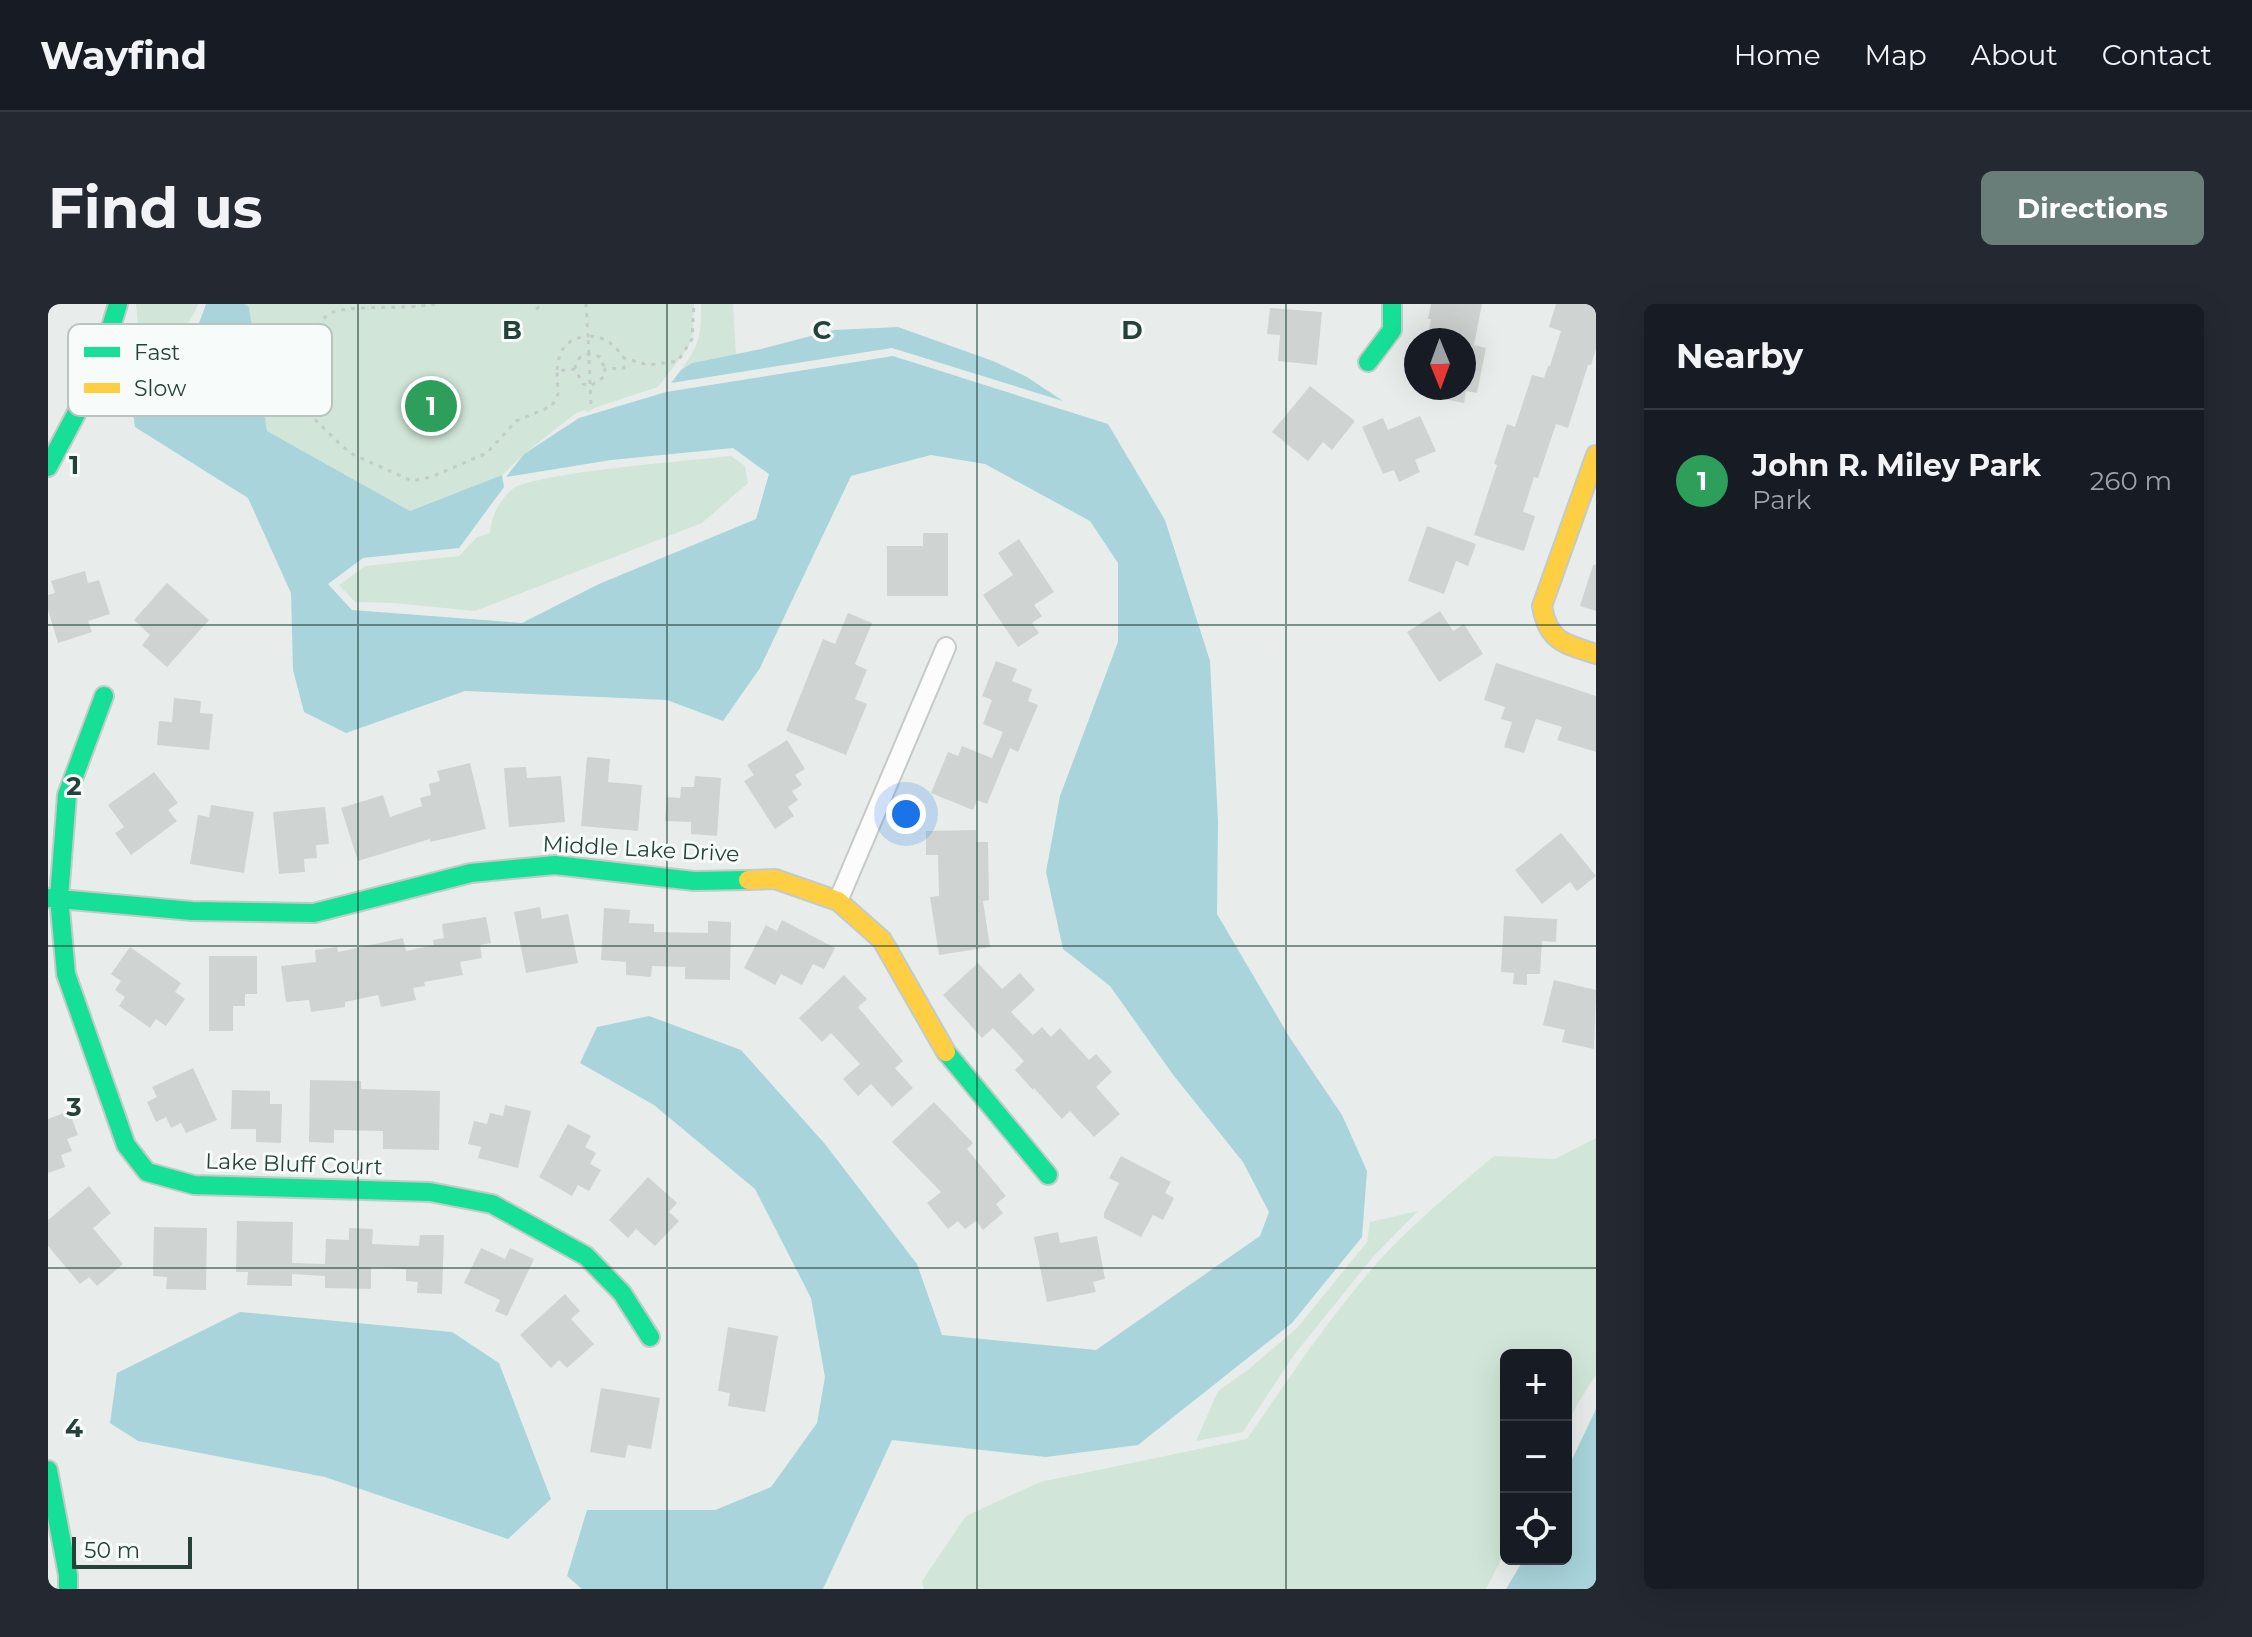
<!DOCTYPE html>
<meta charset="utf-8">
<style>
body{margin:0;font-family:Montserrat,sans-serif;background:#242831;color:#f1f3f6}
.controls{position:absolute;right:24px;bottom:24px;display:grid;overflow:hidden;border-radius:12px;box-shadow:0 8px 32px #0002}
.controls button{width:72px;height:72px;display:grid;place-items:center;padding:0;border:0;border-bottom:2px solid #363941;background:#171b24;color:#f1f3f6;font:40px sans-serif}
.compass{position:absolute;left:1356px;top:24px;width:72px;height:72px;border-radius:50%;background:#171b24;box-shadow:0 8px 32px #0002;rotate:179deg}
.scale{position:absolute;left:24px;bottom:20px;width:120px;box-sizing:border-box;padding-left:8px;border:4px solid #24423a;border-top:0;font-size:22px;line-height:28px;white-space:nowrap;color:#24423a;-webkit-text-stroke:6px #f7fbf9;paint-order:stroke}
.you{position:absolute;left:858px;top:510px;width:28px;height:28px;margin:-20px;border:6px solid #fff;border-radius:50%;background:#1a73e8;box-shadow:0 0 0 12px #1a73e833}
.badge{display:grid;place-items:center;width:52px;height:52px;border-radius:50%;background:#697e78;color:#fff;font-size:26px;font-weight:700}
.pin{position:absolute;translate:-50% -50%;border:4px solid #fff;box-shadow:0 2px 8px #0006}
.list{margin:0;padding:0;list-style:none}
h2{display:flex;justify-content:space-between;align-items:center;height:104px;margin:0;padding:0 32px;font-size:34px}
h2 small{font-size:26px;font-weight:400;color:#9ea1a6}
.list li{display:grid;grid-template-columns:52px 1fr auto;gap:24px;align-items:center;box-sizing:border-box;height:144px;padding:0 32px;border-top:2px solid #363941}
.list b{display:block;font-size:30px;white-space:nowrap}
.list p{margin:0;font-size:26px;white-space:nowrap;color:#9ea1a6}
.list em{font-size:26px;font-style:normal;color:#9ea1a6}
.icon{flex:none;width:44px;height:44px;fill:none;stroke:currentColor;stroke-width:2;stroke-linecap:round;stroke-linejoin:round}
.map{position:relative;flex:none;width:1548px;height:1285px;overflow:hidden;border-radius:12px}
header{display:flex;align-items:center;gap:48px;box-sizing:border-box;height:112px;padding:0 40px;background:#171b24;border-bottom:2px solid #363941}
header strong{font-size:38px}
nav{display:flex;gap:44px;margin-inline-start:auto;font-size:28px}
.intro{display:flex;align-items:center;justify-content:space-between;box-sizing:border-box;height:192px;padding:0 48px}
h1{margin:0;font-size:56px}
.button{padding:20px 36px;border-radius:12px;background:#697e78;color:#fff;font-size:28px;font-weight:700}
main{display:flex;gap:48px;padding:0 48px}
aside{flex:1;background:#171b24;border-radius:12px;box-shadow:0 8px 32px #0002}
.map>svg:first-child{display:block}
.green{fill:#d1e6d8}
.water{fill:#a9d4db}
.building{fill:#cfd4d2}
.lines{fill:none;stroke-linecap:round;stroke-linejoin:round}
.street-casing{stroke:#c5cac8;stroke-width:22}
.fast-casing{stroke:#c3cbc8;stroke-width:22}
.slow-casing{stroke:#c3cbc8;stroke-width:22}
.path{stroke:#c3ccca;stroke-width:3;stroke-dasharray:4 6;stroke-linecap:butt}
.street{stroke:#fcfcfc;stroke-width:18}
.fast{stroke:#16e098;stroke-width:18}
.slow{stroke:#ffcf43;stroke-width:18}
.grid{fill:none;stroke:#24423a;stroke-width:2;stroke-opacity:0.55}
.labels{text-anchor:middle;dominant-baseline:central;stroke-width:6;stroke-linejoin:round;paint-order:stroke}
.street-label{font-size:22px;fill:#24423a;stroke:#f7fbf9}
.key{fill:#f7fbf9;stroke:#b8c4c0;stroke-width:2}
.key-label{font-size:22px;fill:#24423a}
.grid-label{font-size:26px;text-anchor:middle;font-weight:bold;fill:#24423a;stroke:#f7fbf9;stroke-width:6;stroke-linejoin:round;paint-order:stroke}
</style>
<header>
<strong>Wayfind</strong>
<nav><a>Home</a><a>Map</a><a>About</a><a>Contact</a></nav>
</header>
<div class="intro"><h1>Find us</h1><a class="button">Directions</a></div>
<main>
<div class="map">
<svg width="1548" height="1285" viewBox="0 0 1548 1285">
<rect width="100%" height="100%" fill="#e8edeb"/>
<path class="green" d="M88 0H150C139 30 118 39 93 54Z
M196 0H646L644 35 639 45 610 83 546 104 540 108 537 106 528 109 476 150 454 171 362 207 219 127 201 4Z
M653 0H685L688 50 644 59 633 66C652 40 653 32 653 0Z
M683 152 697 162 700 179 654 219 427 307 345 299 307 298 291 281 317 262 411 252 429 233 442 229C443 213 451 197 463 186 480 169 649 156 683 152Z
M1548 834V1071L1530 1099 1518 1123V1051H1458V1246L1438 1285H876L874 1277 918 1212 992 1178 1199 1135C1240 1075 1281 1014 1329 959 1365 919 1406 886 1446 852L1507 855Z
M1370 907 1324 954 1246 1051 1195 1128 1148 1137 1170 1087 1201 1065 1249 1024 1319 938 1322 918Z"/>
<path class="water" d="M158 0H196L201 3 219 127 362 207 454 171 456 183 411 244 315 254 280 280 304 306 474 319 551 280 708 215 721 170 685 144 563 156 458 173 476 150 531 114 618 88 845 52 1060 120 1117 216 1162 357 1170 517 1169 610 1242 734 1294 811 1319 867 1314 933 1244 1019 1090 1141 998 1153 844 1136 775 1285H534L519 1272 539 1206H667L723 1183 769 1119 777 1073 763 994 707 885 606 801 532 759 549 723 601 712 693 746 777 840 869 960 894 1031 1048 1046 1212 932 1221 908 1195 858 1126 772 1062 682 1015 645 998 568 1012 492 1070 338V259L1042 217 937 160 883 151 803 172 712 364 675 417 619 396 417 387 298 429 256 408 245 366 243 289 200 194 87 123 80 71 147 30Z
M850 23 945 57 979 73 1015 97 844 44 623 79 633 66 644 59 713 45 786 26Z
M192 1008 404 1028 451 1059 503 1195 460 1235 277 1173 90 1137 62 1119 69 1069Z
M1548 1105V1285H1458L1476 1255H1518V1168Z"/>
<path class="building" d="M1383 0H1434L1426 41 1438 44 1429 89 1418 87 1416 99 1372 90 1373 84H1416V36H1379L1383 15H1380Z
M1508 0H1548V45L1543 61H1540L1520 124 1508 120 1490 174 1486 173 1475 208 1487 212 1476 247 1426 231 1449 161 1446 160 1459 120 1467 123 1484 71 1496 74 1500 62H1502L1513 27 1501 23Z
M1222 4 1274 8 1269 61 1230 57 1232 31 1219 30Z
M1262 82 1307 117 1284 146 1275 138 1260 157 1224 128Z
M1372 112 1388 147 1367 156 1372 168 1351 178 1346 166 1335 170 1314 123 1335 114 1340 126Z
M1379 222 1428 240 1420 262 1408 257 1396 290 1360 277Z
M875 229H900V292H839V242H875Z
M971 235 1006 288 986 301 994 312 984 319 991 329 970 343 935 291 965 271 950 249Z
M1545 261H1548V307L1532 302Z
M37 267 40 279 51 276 62 310 40 317 44 328 10 339 0 306V291L7 289 3 277Z
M119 279 161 316 119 363 94 341 102 331 86 316Z
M1392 307 1405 327 1416 320 1435 350 1391 378 1359 328Z
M800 309 824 319 807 360 819 366 807 395 819 400 798 451 738 427 775 335 787 340Z
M948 357 969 365 964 377 984 385 980 397 990 401 970 448 962 444 939 500 929 496 925 506 883 489 900 448 910 452 914 442 944 454 955 428 935 420 944 396 934 392Z
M1448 359 1548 392V448L1509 436 1514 423 1488 415 1476 449 1456 443 1464 418 1453 415 1457 403 1436 396Z
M126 394 153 397 152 409 165 410 161 446 109 441 111 417 124 418Z
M739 436 757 465 747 471 754 481 744 487 750 496 740 503 746 512 727 525 696 477 706 471 699 461Z
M539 453 562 455 560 478 594 481 590 527 533 522Z
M422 459 438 525 382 538V535L310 557 293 504 335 491 342 513 374 502 372 494 383 491 381 480 392 477 389 467Z
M478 463 479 474 513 472 517 518 461 523 456 464Z
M106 468 130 499 120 506 129 517 83 551 67 529 76 523 60 501Z
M647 472 673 474 669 532 643 530V518L617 517 619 493 632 494 633 483H646Z
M163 501 206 508 196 569 142 560 150 511 161 513Z
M277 503 281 540 268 541 269 554 256 555 257 568 231 570 225 508Z
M928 526V538H940L941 596 935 597 942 643 891 651 882 593 891 592 890 551H878V527Z
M1513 529 1548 572 1529 587 1522 578 1494 600 1467 566Z
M492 603 494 615 520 610 530 659 478 669 466 608Z
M556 604 582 606 581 619 606 620V628L660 629V617L683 618 682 676 637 675V663L604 662 603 673 578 671V658L553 656Z
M1456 612 1509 615 1508 638 1494 637 1492 670H1479V681L1465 680 1466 669 1453 668Z
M438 613 443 639 432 641 434 654 412 658 415 671 376 678 377 682 365 684 368 696 333 703 330 691 297 698V703L263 708 261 696 238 698 233 662 268 658 267 646 289 643 290 648 355 634 358 647 386 641 385 636 396 634 394 620Z
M734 616 787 644 776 665 765 660 754 681 733 670 727 681 696 664 718 621 729 627Z
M82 643 133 679 127 688 137 695 118 722 108 715 102 724 71 702 77 693 67 686 73 677 63 670Z
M161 652H209V690H197V702H185V727H161Z
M930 659 954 685 972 669 987 686 963 708 985 731 994 723 1003 733 1012 724 1041 756 1048 750 1064 768 1048 783 1072 810 1046 833 1022 807 1014 815 986 784 985 786 967 766 976 757 945 724 934 734 895 691Z
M796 671 819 695 810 703 855 757 847 764 865 784 844 803 823 780 810 792 795 775 812 760 783 729 774 738 751 714Z
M1506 676 1548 686 1546 745 1514 738 1517 726 1495 721Z
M145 764 169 816 138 829 133 819 123 824 118 813 108 818 99 798 109 793 104 783Z
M262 776 313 777V785L392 787 391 846 335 845V827L286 826V839L261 838Z
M184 786 222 787V800H234L233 839 208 838V825H183Z
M886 798 925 839 919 845 958 892 948 900 955 909 935 926 928 917 917 925 910 917 900 925 879 899 893 888 844 838Z
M457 801 483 807 470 864 430 854 433 843 420 840 426 817 439 820 442 809 455 812Z
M21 807 30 831 19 835 24 847 13 851 17 863 0 869V815Z
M520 820 543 832 537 843 548 849 542 860 553 866 541 887 530 881 524 892 491 873Z
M1073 852 1123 878 1117 889 1126 894 1115 916 1105 911 1093 933 1056 914V909L1071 879 1061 874Z
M600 873 629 899 621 908 631 917 607 942 588 925 580 934 561 916Z
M41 882 63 909 45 924 75 960 49 982 41 973 32 980 0 942V916Z
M189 917 245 918 244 959 277 960 278 935 301 936V924L325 925 324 940 371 942 372 931H396L394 990 369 989 370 978 358 977V965L323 963V985L277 984V972L244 970V982L199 981 200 968H188Z
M106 923 159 924 158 986 118 985 119 973 105 972Z
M1010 928 1012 939 1049 932 1057 975 1045 978 1048 988 999 998 986 933Z
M433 944 457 955 462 944 486 955 459 1012 447 1007 452 996 416 979Z
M517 990 532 1007 523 1015 546 1040 519 1064 511 1056 503 1064 472 1031Z
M680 1023 730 1032 717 1108 680 1102 682 1089 670 1087Z
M553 1084 612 1094 603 1145 580 1141 577 1154 542 1148Z"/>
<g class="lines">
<defs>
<path id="street" d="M790 597 898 343"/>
<path id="fast" d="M1320 58 1344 26V0
M0 163 48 72 70 0
M56 392 19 491 11 594 18 670 78 841 99 868 146 881 382 888 444 900 538 952 574 989 602 1033
M0 594 144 607 266 609 423 569 507 561 646 577 700 576
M898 748 1000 871
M0 1166 20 1271V1285"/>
<path id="slow" d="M1548 151 1494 302C1500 338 1517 340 1548 350
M700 576 727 575 790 597 834 636 898 748"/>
</defs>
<use href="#street" class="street-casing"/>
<use href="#fast" class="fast-casing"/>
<use href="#slow" class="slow-casing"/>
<path class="path" d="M387 0C362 6 296 0 281 10 270 18 266 30 257 39 247 51 239 49 235 68L251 100 292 140 304 150 364 177 383 173 439 149 468 117 504 102 510 90 509 67 527 65 535 80 542 82 556 73 557 65 576 64V54L600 61 630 57 644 35 646 0
M488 5 495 0
M527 65C528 51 540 47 552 53L557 65
M509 66C511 45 518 35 540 32L538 0
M206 77 237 73
M543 100 540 32C558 33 565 39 576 54"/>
<use href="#street" class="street"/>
<use href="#fast" class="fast"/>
<use href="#slow" class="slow"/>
</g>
<path class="grid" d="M310 0V1285M619 0V1285M929 0V1285M1238 0V1285M0 321H1548M0 642H1548M0 964H1548"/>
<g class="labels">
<g class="street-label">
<text transform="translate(593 545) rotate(3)">Middle Lake Drive</text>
<text transform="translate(246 860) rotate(2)">Lake Bluff Court</text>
</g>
</g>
<rect x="20" y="20" width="264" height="92" rx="12" class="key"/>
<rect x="36" y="43" width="36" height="10" fill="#16e098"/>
<rect x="36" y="79" width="36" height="10" fill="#ffcf43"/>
<g class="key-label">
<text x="86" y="56">Fast</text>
<text x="86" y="92">Slow</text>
</g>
<g class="grid-label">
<text x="464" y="35">B</text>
<text x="774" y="35">C</text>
<text x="1084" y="35">D</text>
<text x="26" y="170">1</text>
<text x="26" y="491">2</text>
<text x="26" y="812">3</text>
<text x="26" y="1133">4</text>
</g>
</svg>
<div class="controls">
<button>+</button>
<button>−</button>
<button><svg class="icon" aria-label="locate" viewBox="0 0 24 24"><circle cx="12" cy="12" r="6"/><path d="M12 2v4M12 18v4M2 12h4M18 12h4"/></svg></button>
</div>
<svg class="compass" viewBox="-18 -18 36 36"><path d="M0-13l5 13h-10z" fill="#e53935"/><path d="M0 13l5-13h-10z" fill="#9ea1a6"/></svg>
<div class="scale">50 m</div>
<div class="you"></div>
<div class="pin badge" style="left:383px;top:102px;background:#2e9e5b">1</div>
</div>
<aside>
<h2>Nearby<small></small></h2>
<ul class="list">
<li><span class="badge" style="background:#2e9e5b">1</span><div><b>John R. Miley Park</b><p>Park</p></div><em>260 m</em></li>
</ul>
</aside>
</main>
